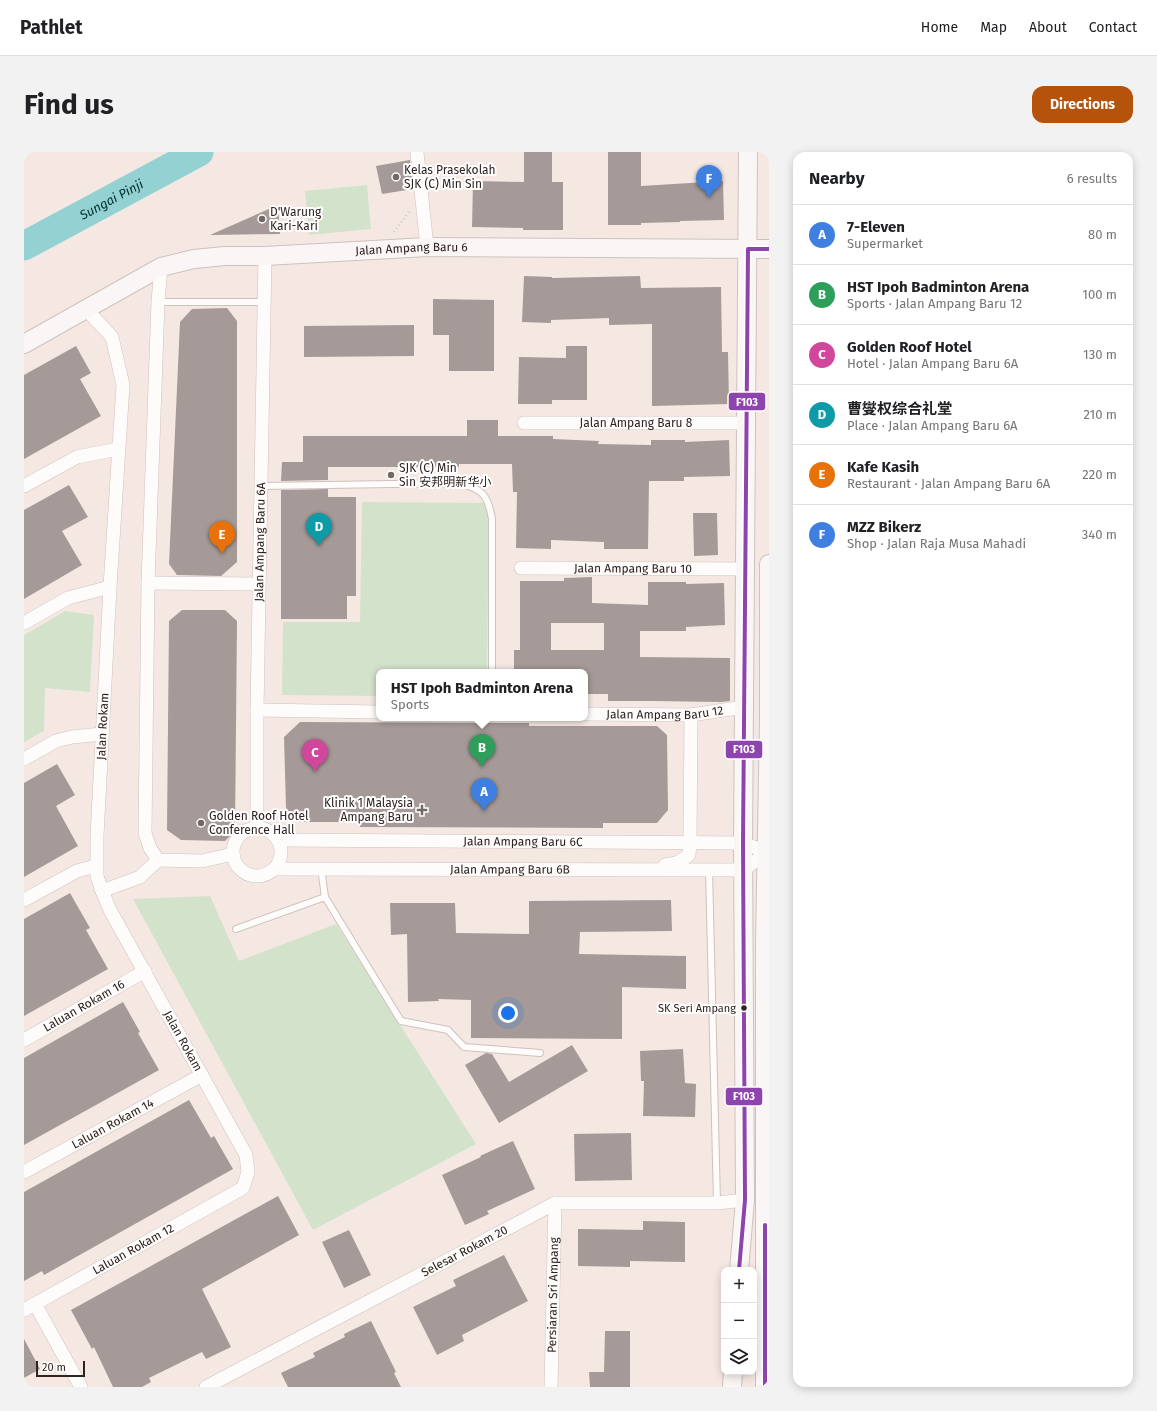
<!DOCTYPE html>
<meta charset="utf-8">
<style>
body{margin:0;font-family:"Fira Sans","Noto Sans SC",sans-serif;background:#f2f2f2;color:#202124}
.controls{position:absolute;right:12px;bottom:12px;display:grid;overflow:hidden;border-radius:8px;box-shadow:0 2px 10px #0003}
.controls button{width:36px;height:36px;display:grid;place-items:center;padding:0;border:0;border-bottom:1px solid #e0e0e0;background:#fff;color:#202124;font:20px sans-serif}
.scale{position:absolute;left:12px;bottom:10px;width:49px;box-sizing:border-box;padding-left:4px;border:2px solid #2e231f;border-top:0;font-size:11px;line-height:14px;white-space:nowrap;color:#2e231f;-webkit-text-stroke:3px #fff;paint-order:stroke}
.you{position:absolute;left:484px;top:861px;width:14px;height:14px;margin:-10px;border:3px solid #fff;border-radius:50%;background:#1a73e8;box-shadow:0 0 0 6px #1a73e833}
.badge{display:grid;place-items:center;width:26px;height:26px;border-radius:50%;background:#b45309;color:#fff;font-size:13px;font-weight:700}
.pin{position:absolute;translate:-50% -33px;filter:drop-shadow(0 1px 2px #0008)}
.pin::after{content:'';position:absolute;top:21px;width:14px;height:12px;background:inherit;clip-path:polygon(0 0,100% 0,50% 100%)}
.popup{position:absolute;left:352px;top:517px;width:212px;height:52px;box-sizing:border-box;display:grid;place-content:center;border-radius:8px;background:#fff;filter:drop-shadow(0 1px 3px #0005);font-size:13px;white-space:nowrap;color:#757577}
.popup b{font-size:15px;color:#202124}
.popup::after{content:'';position:absolute;left:50%;top:100%;margin-left:-8px;border:8px solid transparent;border-top-color:#fff}
.list{margin:0;padding:0;list-style:none}
h2{display:flex;justify-content:space-between;align-items:center;height:52px;margin:0;padding:0 16px;font-size:17px}
h2 small{font-size:13px;font-weight:400;color:#757577}
.list li{display:grid;grid-template-columns:26px 1fr auto;gap:12px;align-items:center;box-sizing:border-box;height:60px;padding:0 16px;border-top:1px solid #e0e0e0}
.list b{display:block;font-size:15px;white-space:nowrap}
.list p{margin:0;font-size:13px;white-space:nowrap;color:#757577}
.list em{font-size:13px;font-style:normal;color:#757577}
.icon{flex:none;width:22px;height:22px;fill:none;stroke:currentColor;stroke-width:2;stroke-linecap:round;stroke-linejoin:round}
.map{position:relative;flex:none;width:745px;height:1235px;overflow:hidden;border-radius:12px}
header{display:flex;align-items:center;gap:24px;box-sizing:border-box;height:56px;padding:0 20px;background:#fff;border-bottom:1px solid #e0e0e0}
header strong{font-size:19px}
nav{display:flex;gap:22px;margin-inline-start:auto;font-size:14px}
.intro{display:flex;align-items:center;justify-content:space-between;box-sizing:border-box;height:96px;padding:0 24px}
h1{margin:0;font-size:28px}
.button{padding:10px 18px;border-radius:12px;background:#b45309;color:#fff;font-size:14px;font-weight:700}
main{display:flex;gap:24px;padding:0 24px}
aside{flex:1;background:#fff;border-radius:12px;box-shadow:0 2px 10px #0003}
.map>svg:first-child{display:block}
.green{fill:#d3e3cb}
.lines{fill:none;stroke-linecap:round;stroke-linejoin:round}
.river{stroke:#94d1d2;stroke-width:29}
.building{fill:#a59a97;fill-rule:evenodd}
.service-casing{stroke:#cdc2be;stroke-width:8}
.minor-casing{stroke:#cdc2be;stroke-width:14}
.secondary-casing{stroke:#cdc2be;stroke-width:20}
.path{stroke:#d0cbc9;stroke-width:2.5;stroke-dasharray:1 3;stroke-linecap:butt}
.service{stroke:#fefcfb;stroke-width:6}
.minor{stroke:#fefcfb;stroke-width:13}
.secondary{stroke:#fbf6f6;stroke-width:18}
.bus-1-casing{stroke:#fff;stroke-width:7}
.bus-1{stroke:#8e44ad;stroke-width:4}
.poi-dot{fill:#746864;stroke:#fff;stroke-width:1.5}
.bus-dot{fill:#2e231f;stroke:#fff;stroke-width:1.5}
.labels{text-anchor:middle;dominant-baseline:central;stroke-width:4;stroke-linejoin:round;paint-order:stroke}
.bus-label{font-size:11px;fill:#2e231f;stroke:#fff;text-anchor:end}
.poi-label{font-size:12px;fill:#2e231f;stroke:#fff;text-anchor:start}
.street-label{font-size:12px;fill:#2e231f;stroke:#fff}
.water-label{font-size:13px;font-style:italic;fill:#013033;stroke:#fff}
.line-badge{stroke:#fff;stroke-width:1.5}
.badge-label{font-size:11px;text-anchor:middle;font-weight:bold;fill:#fff}
</style>
<header>
<strong>Pathlet</strong>
<nav><a>Home</a><a>Map</a><a>About</a><a>Contact</a></nav>
</header>
<div class="intro"><h1>Find us</h1><a class="button">Directions</a></div>
<main>
<div class="map">
<svg width="745" height="1235" viewBox="0 0 745 1235">
<rect width="100%" height="100%" fill="#f5e8e3"/>
<path class="green" d="M343 33 347 77 285 83 281 39Z
M338 350 465 351 463 520H355V544L258 543 259 470H336Z
M41 459 70 463 66 540 21 536 20 579 0 590V483Z
M186 744 215 809 312 772 452 992 289 1078 109 747Z"/>
<g class="lines">
<path class="river" id="s1" d="M0 94 175 0"/>
</g>
<path class="building" d="M500 0H528V30H539V78H499V76L448 75 449 29 500 30Z
M584 0H617V34L699 29 700 68 656 69V70L617 71V73H584Z
M386 8 389 37 358 42 352 14Z
M254 53 256 82 186 83Z
M500 124 528 125V126L616 124 617 136 697 135 698 200H704L705 252 628 254V172L585 173V166L527 168V171L498 170Z
M409 147 470 148V219H425V183H409Z
M203 156 213 169V410L197 424 153 423 145 412 156 170 168 157Z
M390 173V204L280 205V174Z
M52 194 67 221 56 227 77 264 0 307V223Z
M542 194H563V248H528V252H494L495 205 542 206Z
M443 268H474V284H529V287L575 289 574 292 627 293V288H661V290L705 288 706 324 660 325V329H625L624 397H580V390L527 388V397L492 396 493 340H489L488 312H435V315H304V328L257 329 258 310H279V284H443Z
M45 333 64 365 38 379 58 413 0 447V358Z
M304 337V345H332V444H323V467H257V338Z
M669 361H693L694 403 670 404Z
M568 425V451L624 453V430H662V432L700 431 701 473 662 475V479H616V505L706 506V549L697 550 628 549H584V542H561V520H490V498H496V429H540V426ZM527 471H580V498H527Z
M158 458H201L213 469 211 679 201 689 157 688 143 678 145 469Z
M276 570 505 571V574H633L643 583 644 658 633 671H579V676L336 675V670H274L262 656 260 585Z
M33 612 51 643 32 654 54 694 0 725V631Z
M46 741 66 776 62 778 84 817 0 864V767Z
M647 748 648 779 556 780 555 802 662 804V837L598 835V887L447 886V848L414 847 415 849 384 850 383 782 367 783 366 751H431L432 781 505 782V749Z
M99 850 116 880 114 881 135 918 0 993V906Z
M548 893 564 919 475 971 441 913 462 901 468 902 485 930Z
M659 897 661 931 672 932 671 965 619 964 620 929H617L616 899Z
M165 948 187 986 190 984 209 1017 20 1123 18 1119 0 1129V1040Z
M607 981 608 1028 551 1029 550 982Z
M489 989 511 1037 463 1059 465 1062 441 1073 418 1023 457 1005 456 1004Z
M254 1044 275 1083 178 1137 207 1195 182 1207 178 1200 125 1226 127 1230 118 1235H89L70 1195 68 1197 47 1158Z
M619 1069 661 1070V1110L606 1109V1115L554 1114V1077L619 1078Z
M325 1078 347 1123 320 1136 298 1090Z
M480 1103 504 1149 438 1183 440 1189 413 1203 389 1155 432 1134 429 1128Z
M347 1169 372 1220 370 1221 377 1235H264L257 1221 291 1205 289 1201 321 1185 320 1182Z
M581 1179H606V1235H566L565 1220H580Z
M0 1187 16 1217 0 1226Z"/>
<g class="lines">
<defs>
<path id="service" d="M134 150H240
M237 334 434 331C458 336 464 343 468 367V520
M685 718 693 1051
M301 745 377 869 424 878 440 895 516 901
M212 777 301 745 297 716"/>
<g id="minor">
<path d="M393 0 403 95"/>
<path d="M137 115 134 150 124 431 121 681 126 696 134 708 178 709 209 702"/>
<path id="s2" d="M500 271H723"/>
<path d="M0 334 53 305 94 297"/>
<path id="s3" d="M497 416 722 417"/>
<path d="M124 431 235 432"/>
<path d="M0 471 44 446 86 435"/>
<path d="M233 558 355 560"/>
<path id="s4" d="M561 562 667 563 720 555"/>
<path d="M0 607 32 589 48 585 78 582"/>
<path id="s5" d="M233 676V558L241 104"/>
<circle cx="233" cy="700" r="24"/>
<path id="s6" d="M254 688 719 691 743 700"/>
<path d="M641 713 653 711 665 703 666 691 667 563"/>
<path id="s7" d="M251 717 720 718 743 700"/>
<path d="M78 739 116 725 134 708"/>
<path d="M0 748 53 719 72 714"/>
<path id="s8" d="M0 888 121 819"/>
<path id="s9" d="M0 1020 178 923"/>
<path d="M11 1152 57 1235"/>
<path id="s10" d="M0 1158 219 1036 224 1020 222 1003 86 758 78 739 73 724V684L86 435 99 233 88 185 62 157"/>
<path id="s11" d="M182 1235 494 1071 531 1051H693L721 1048"/>
<path id="s12" d="M527 1235 531 1051"/>
</g>
<g id="secondary">
<path id="s13" d="M0 192 137 115 170 107 201 104H241L403 95 745 97"/>
<path d="M715 1118 721 1048 719 691 724 0"/>
<path d="M708 1235 709 1220"/>
<path d="M741 1235V791L745 569V412"/>
</g>
</defs>
<use href="#service" class="service-casing"/>
<use href="#minor" class="minor-casing"/>
<use href="#secondary" class="secondary-casing"/>
<path class="path" d="M370 80 385 60"/>
<use href="#service" class="service"/>
<use href="#minor" class="minor"/>
<use href="#secondary" class="secondary"/>
<defs>
<path id="bus-1" d="M741 1073V1235
M715 1118 721 1048 719 691 724 97H745"/>
</defs>
<use href="#bus-1" class="bus-1-casing"/>
<use href="#bus-1" class="bus-1"/>
</g>
<g class="poi-dot">
<circle cx="372" cy="25" r="4"/>
<circle cx="238" cy="67" r="4"/>
<circle cx="367" cy="323" r="4"/>
<path d="M396 652h4v4h4v4h-4v4h-4v-4h-4v-4h4z"/>
<circle cx="177" cy="671" r="4"/>
</g>
<circle class="bus-dot" cx="720" cy="856" r="3.5"/>
<g class="labels">
<g class="bus-label">
<text x="712" y="856">SK Seri Ampang</text>
</g>
<g class="poi-label">
<text x="380" y="18">Kelas Prasekolah<tspan x="380" dy="14">SJK (C) Min Sin</tspan></text>
<text x="246" y="60">D'Warung<tspan x="246" dy="14">Kari-Kari</tspan></text>
<text x="375" y="316">SJK (C) Min<tspan x="375" dy="14">Sin 安邦明新华小</tspan></text>
<text x="389" y="651" text-anchor="end">Klinik 1 Malaysia<tspan x="389" dy="14">Ampang Baru</tspan></text>
<text x="185" y="664">Golden Roof Hotel<tspan x="185" dy="14">Conference Hall</tspan></text>
</g>
<g class="street-label">
<text stroke="none"><textPath href="#s13" startOffset="409">Jalan Ampang Baru 6</textPath></text>
<text stroke="none"><textPath href="#s2" startOffset="112">Jalan Ampang Baru 8</textPath></text>
<text stroke="none"><textPath href="#s5" startOffset="286">Jalan Ampang Baru 6A</textPath></text>
<text stroke="none"><textPath href="#s3" startOffset="112">Jalan Ampang Baru 10</textPath></text>
<text stroke="none"><textPath href="#s4" startOffset="80">Jalan Ampang Baru 12</textPath></text>
<text stroke="none"><textPath href="#s10" startOffset="751">Jalan Rokam</textPath></text>
<text stroke="none"><textPath href="#s6" startOffset="245">Jalan Ampang Baru 6C</textPath></text>
<text stroke="none"><textPath href="#s7" startOffset="235">Jalan Ampang Baru 6B</textPath></text>
<text stroke="none"><textPath href="#s8" startOffset="69">Laluan Rokam 16</textPath></text>
<text transform="translate(159 889) rotate(61)">Jalan Rokam</text>
<text stroke="none"><textPath href="#s9" startOffset="101">Laluan Rokam 14</textPath></text>
<text stroke="none"><textPath href="#s10" startOffset="125">Laluan Rokam 12</textPath></text>
<text stroke="none"><textPath href="#s11" startOffset="292">Selesar Rokam 20</textPath></text>
<text stroke="none"><textPath href="#s12" startOffset="92">Persiaran Sri Ampang</textPath></text>
</g>
<g class="water-label">
<text stroke="none"><textPath href="#s1" startOffset="99">Sungai Pinji</textPath></text>
</g>
</g>
<g class="line-badge">
<rect x="704" y="240" width="38" height="19" rx="4" fill="#8e44ad"/>
<rect x="701" y="588" width="38" height="19" rx="4" fill="#8e44ad"/>
<rect x="701" y="935" width="38" height="19" rx="4" fill="#8e44ad"/>
</g>
<g class="badge-label">
<text x="723" y="254">F103</text>
<text x="720" y="601">F103</text>
<text x="720" y="948">F103</text>
</g>
</svg>
<div class="controls">
<button>+</button>
<button>−</button>
<button><svg class="icon" aria-label="layers" viewBox="0 0 24 24"><path d="M12 4l9 5-9 5-9-5zM3 14l9 5 9-5"/></svg></button>
</div>
<div class="scale">20 m</div>
<div class="you"></div>
<div class="pin badge" style="left:460px;top:659px;background:#3f7fe0">A</div>
<div class="pin badge" style="left:458px;top:615px;background:#2e9e5b">B</div>
<div class="popup"><b>HST Ipoh Badminton Arena</b>Sports</div>
<div class="pin badge" style="left:291px;top:620px;background:#d1479c">C</div>
<div class="pin badge" style="left:295px;top:394px;background:#0f9aa8">D</div>
<div class="pin badge" style="left:198px;top:402px;background:#e8710a">E</div>
<div class="pin badge" style="left:685px;top:46px;background:#3f7fe0">F</div>
</div>
<aside>
<h2>Nearby<small>6 results</small></h2>
<ul class="list">
<li><span class="badge" style="background:#3f7fe0">A</span><div><b>7-Eleven</b><p>Supermarket</p></div><em>80 m</em></li>
<li><span class="badge" style="background:#2e9e5b">B</span><div><b>HST Ipoh Badminton Arena</b><p>Sports · Jalan Ampang Baru 12</p></div><em>100 m</em></li>
<li><span class="badge" style="background:#d1479c">C</span><div><b>Golden Roof Hotel</b><p>Hotel · Jalan Ampang Baru 6A</p></div><em>130 m</em></li>
<li><span class="badge" style="background:#0f9aa8">D</span><div><b>曹燮权综合礼堂</b><p>Place · Jalan Ampang Baru 6A</p></div><em>210 m</em></li>
<li><span class="badge" style="background:#e8710a">E</span><div><b>Kafe Kasih</b><p>Restaurant · Jalan Ampang Baru 6A</p></div><em>220 m</em></li>
<li><span class="badge" style="background:#3f7fe0">F</span><div><b>MZZ Bikerz</b><p>Shop · Jalan Raja Musa Mahadi</p></div><em>340 m</em></li>
</ul>
</aside>
</main>
